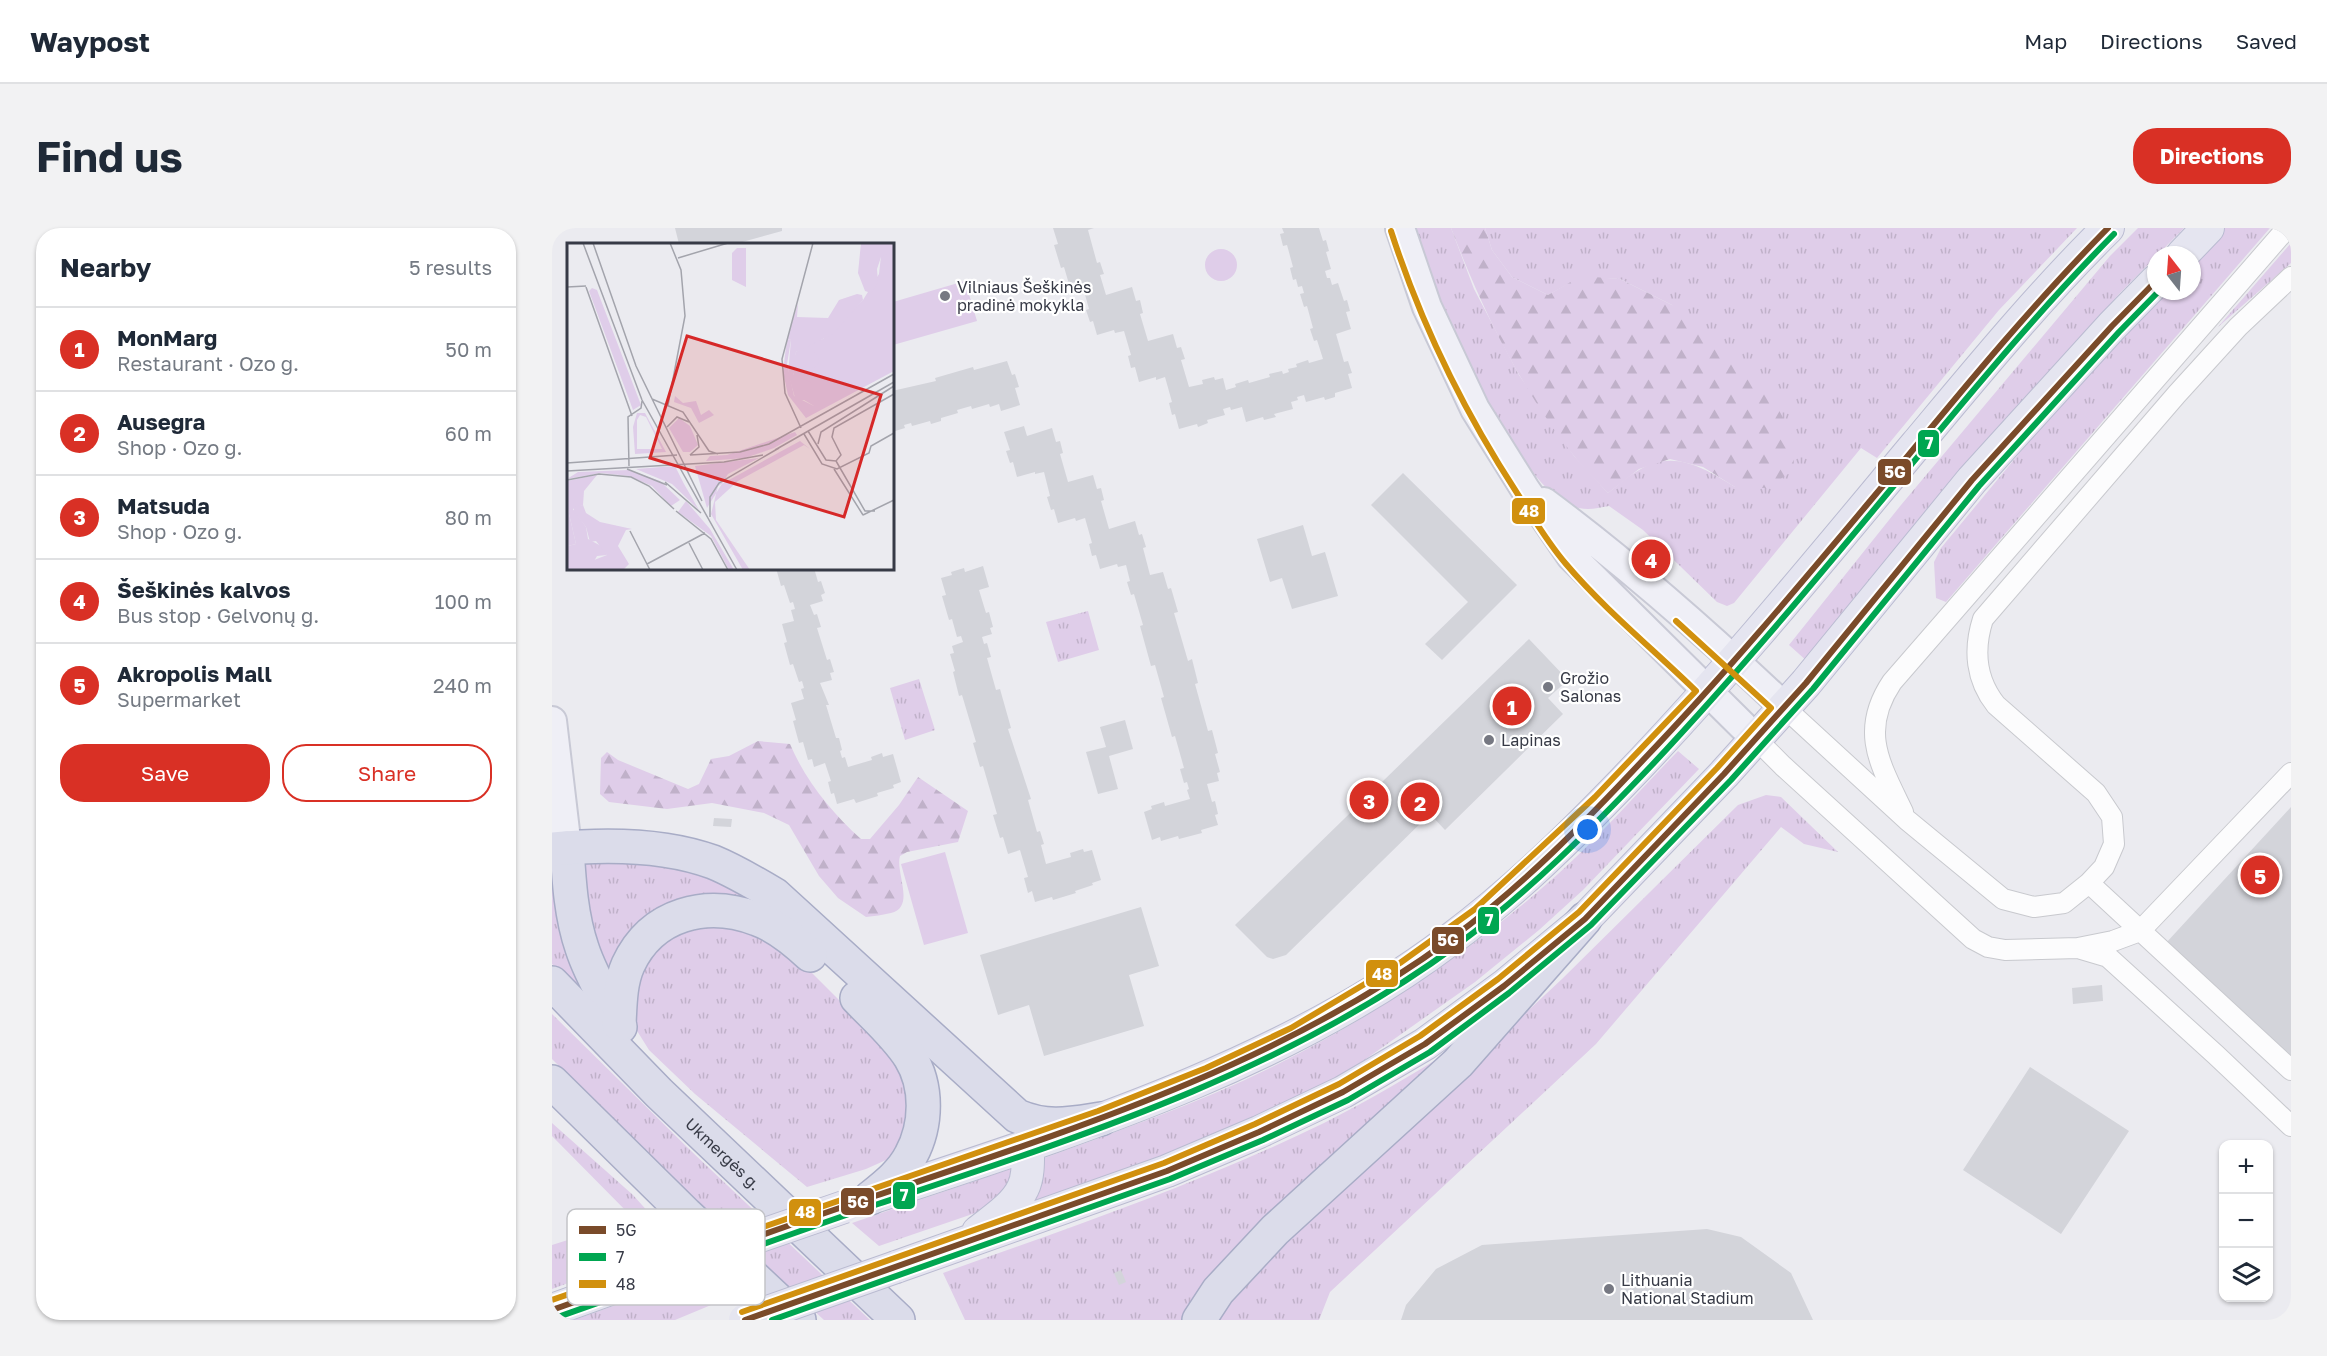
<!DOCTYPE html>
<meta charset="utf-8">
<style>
body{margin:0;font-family:"Golos Text",sans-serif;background:#f2f2f3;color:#1f2937}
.controls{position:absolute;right:18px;bottom:18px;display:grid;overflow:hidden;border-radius:12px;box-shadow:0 2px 4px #0004}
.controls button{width:54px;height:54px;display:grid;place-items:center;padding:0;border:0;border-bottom:2px solid #e0e1e3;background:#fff;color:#1f2937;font:30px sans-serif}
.compass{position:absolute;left:1595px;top:18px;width:54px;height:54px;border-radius:50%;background:#fff;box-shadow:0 2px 4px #0004;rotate:343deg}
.you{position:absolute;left:1036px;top:602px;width:21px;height:21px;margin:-15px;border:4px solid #fff;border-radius:50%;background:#1a73e8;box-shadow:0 0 0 9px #1a73e833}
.badge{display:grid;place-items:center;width:39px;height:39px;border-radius:50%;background:#d93025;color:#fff;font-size:20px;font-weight:700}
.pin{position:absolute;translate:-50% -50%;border:3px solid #fff;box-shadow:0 2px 6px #0006}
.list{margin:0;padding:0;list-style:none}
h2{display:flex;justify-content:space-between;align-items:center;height:78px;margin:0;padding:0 24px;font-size:26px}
h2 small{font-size:20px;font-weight:400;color:#747a83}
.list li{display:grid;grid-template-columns:39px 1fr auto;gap:18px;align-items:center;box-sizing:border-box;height:84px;padding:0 24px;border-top:2px solid #e0e1e3}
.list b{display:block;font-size:22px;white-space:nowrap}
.list p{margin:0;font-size:20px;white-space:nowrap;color:#747a83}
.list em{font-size:20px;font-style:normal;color:#747a83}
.actions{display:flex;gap:12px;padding:18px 24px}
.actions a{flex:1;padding:14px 0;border:2px solid #d93025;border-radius:24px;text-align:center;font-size:21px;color:#d93025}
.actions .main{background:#d93025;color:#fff}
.icon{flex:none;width:33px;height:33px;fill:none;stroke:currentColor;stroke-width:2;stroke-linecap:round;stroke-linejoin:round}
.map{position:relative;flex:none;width:1739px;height:1092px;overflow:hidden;border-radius:24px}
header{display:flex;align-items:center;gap:36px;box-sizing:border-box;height:84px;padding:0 30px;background:#fff;border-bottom:2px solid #e0e1e3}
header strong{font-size:28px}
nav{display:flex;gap:33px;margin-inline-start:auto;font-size:21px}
.intro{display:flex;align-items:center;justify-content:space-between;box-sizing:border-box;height:144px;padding:0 36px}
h1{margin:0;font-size:42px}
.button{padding:15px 27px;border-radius:24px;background:#d93025;color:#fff;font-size:21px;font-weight:700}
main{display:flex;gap:36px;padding:0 36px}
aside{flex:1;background:#fff;border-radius:24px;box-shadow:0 2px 4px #0004}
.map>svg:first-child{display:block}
.grass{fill:url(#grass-tufts)}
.forest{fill:url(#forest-firs)}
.garden{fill:#dfcde9}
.building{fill:#d3d4da}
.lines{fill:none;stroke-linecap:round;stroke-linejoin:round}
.street-casing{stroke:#c8c9ce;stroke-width:22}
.secondary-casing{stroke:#c8c9d5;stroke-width:32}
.primary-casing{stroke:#babbd1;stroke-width:34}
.highway-casing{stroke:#a8acc6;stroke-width:36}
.street{stroke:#fcfcfd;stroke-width:20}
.secondary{stroke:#efeff6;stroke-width:28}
.primary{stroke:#e5e5f0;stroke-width:32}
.highway{stroke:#dbdcea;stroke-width:33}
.primary-bridge-casing{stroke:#babbd1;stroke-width:34;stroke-linecap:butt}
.primary-bridge{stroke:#e5e5f0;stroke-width:32}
.bus-1-casing{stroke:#fff;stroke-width:10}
.bus-2-casing{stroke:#fff;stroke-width:10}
.bus-3-casing{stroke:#fff;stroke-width:10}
.bus-1{stroke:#7a4b2a;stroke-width:6}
.bus-2{stroke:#00a651;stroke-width:6}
.bus-3{stroke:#d1900e;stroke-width:6}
.poi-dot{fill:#767882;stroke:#fff;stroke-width:2}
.labels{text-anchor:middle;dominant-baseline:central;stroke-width:4.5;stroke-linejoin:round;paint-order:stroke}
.poi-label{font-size:16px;fill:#373a46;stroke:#fff;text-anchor:start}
.street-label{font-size:16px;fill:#373a46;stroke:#fff}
.inset-road{fill:none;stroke:#a3a4ac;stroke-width:1.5}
.view{fill:#d62828;fill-opacity:0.15;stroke:#d62828;stroke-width:3}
.inset-edge{fill:none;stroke:#373a46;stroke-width:3}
.key{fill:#fff;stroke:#c3c4c8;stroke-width:1.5}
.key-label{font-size:16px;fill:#373a46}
.line-badge{stroke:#fff;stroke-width:2}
.badge-label{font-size:16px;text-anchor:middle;font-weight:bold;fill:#fff}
</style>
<header>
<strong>Waypost</strong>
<nav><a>Map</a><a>Directions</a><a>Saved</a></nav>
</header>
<div class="intro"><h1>Find us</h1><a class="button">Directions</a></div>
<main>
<aside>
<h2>Nearby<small>5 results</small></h2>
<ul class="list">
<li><span class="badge">1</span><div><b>MonMarg</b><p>Restaurant · Ozo g.</p></div><em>50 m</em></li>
<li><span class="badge">2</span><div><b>Ausegra</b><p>Shop · Ozo g.</p></div><em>60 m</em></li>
<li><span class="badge">3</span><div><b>Matsuda</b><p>Shop · Ozo g.</p></div><em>80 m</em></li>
<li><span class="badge">4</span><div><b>Šeškinės kalvos</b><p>Bus stop · Gelvonų g.</p></div><em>100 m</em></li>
<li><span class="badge">5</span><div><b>Akropolis Mall</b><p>Supermarket</p></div><em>240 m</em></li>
</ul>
<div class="actions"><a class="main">Save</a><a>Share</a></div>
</aside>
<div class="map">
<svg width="1739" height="1092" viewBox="0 0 1739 1092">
<defs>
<pattern id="grass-tufts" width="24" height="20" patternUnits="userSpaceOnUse" patternTransform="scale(1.5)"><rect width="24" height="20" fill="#dfcde9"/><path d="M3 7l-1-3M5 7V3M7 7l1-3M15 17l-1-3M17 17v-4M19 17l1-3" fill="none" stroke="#c0b1c9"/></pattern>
<pattern id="forest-firs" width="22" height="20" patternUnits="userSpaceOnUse" patternTransform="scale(1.5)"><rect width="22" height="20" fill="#dfcde9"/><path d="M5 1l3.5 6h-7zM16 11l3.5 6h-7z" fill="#c0b1c9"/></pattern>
</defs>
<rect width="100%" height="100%" fill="#ebebf0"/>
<path class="grass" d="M860 0H899L922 61 967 147 1022 228 1056 265C1066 257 1076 248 1087 242 1122 221 1152 240 1183 259L1120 77 1068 51 1029 49 996 67 960 49 940 22 933 0H1525L1447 82 1325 230 1309 220 1182 375 1175 378 1165 374 1091 302 1057 278C1042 281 1032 283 1017 277 968 254 902 112 881 61 873 41 867 20 860 0Z
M1586 0H1632L1567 66 1430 223 1256 434 1237 417 1349 277 1558 28Z
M1673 0H1718L1394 374 1384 370 1382 334 1389 320 1522 159 1610 63H1640V33Z
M1739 15V35L1666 99Z
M536 383 547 422 506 434 494 394Z
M367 451 383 502 353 512 338 460Z
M1126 523 1147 541 1031 662 987 702 923 754 777 857 717 887 472 981 487 932C568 902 651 874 728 835 826 786 924 720 1006 646 1048 608 1086 564 1126 523Z
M1214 567 1229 569 1286 624 1252 616 1229 599 1044 816 778 1064 767 1092H657L693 1048 1010 751 1186 577Z
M0 627 32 763 0 736Z
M32 629 150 642 240 691 161 673 64 747 43 737 27 631Z
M159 694 202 702 250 735 339 824 363 871 343 928 314 941 255 959 143 866 97 822 82 798 79 784 90 735 126 701Z
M0 786 138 922 318 1092H272L126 957 0 831Z
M899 823 653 1059 631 1092H413L391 1045C520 999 649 955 772 895 816 873 857 848 899 823Z
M0 895 81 967 117 1007 64 1037 0 1061V1017L82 991 0 908Z
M464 939 465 948 441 979 327 1018 300 995Z
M151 1046 176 1070 123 1092H22Z"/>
<path class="forest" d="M899 0H933L940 22 960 49 996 67 1029 48 1068 51 1120 77 1173 118 1217 164 1241 208 1242 242 1215 260 1183 259 1151 239 1118 231 1087 241 1056 265C1045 253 1032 241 1022 228 968 160 930 81 899 0Z
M206 513 238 516C253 552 280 585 309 611H318L347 577 366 549 416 583 406 614 355 624 348 628C343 644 364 679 339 685 331 687 322 688 314 689L286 670 267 648 237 597 212 585 160 575 115 581 57 574 48 566 49 530 55 524 66 532 136 561 147 556 159 531 177 528Z"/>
<path class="garden" d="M653 37a16 16 0 1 1 32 0a16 16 0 1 1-32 0Z
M413 53 425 93 341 117V74Z
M393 624 416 705 372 717 349 636Z"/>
<path class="building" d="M123 0H230V3L183 16H127Z
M501 0H542L536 2 545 35 548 34 552 46 548 47 554 67 580 59 584 73 588 72 591 85 588 86 596 113 621 106 625 120 629 119 633 131 629 132 637 159 651 156 650 152 662 149 663 152 671 150 674 162 684 159 683 156 696 152 697 155 718 149 717 146 730 143 731 146 737 144 736 141 745 139 744 136 756 132 757 135 771 131 765 112 762 113 758 101 761 100 755 78 752 79 748 66 752 65 750 58 746 59 744 51 741 52 738 40 741 39 735 17 731 18 728 6 732 5 730 0H767L771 13 774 12 777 23 774 24 779 41 773 43 775 50H778L780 57 786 55 792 73 795 72 798 83 794 84 799 101 784 106 792 134 796 133 800 145 796 146 800 160 783 165V169L773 172 772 169 754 174 752 167 745 169 746 172 739 174 741 181 722 186 724 189 712 192 711 189 694 194 690 179 679 182 678 179 671 181 673 187 655 192 656 195 646 199 645 196 627 201 623 186 620 187 617 175 620 174 613 149 604 152V149L587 154 583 139 579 140 576 128 579 127 572 103 563 105 562 102 545 107 541 93 538 94 534 82 537 81 529 52 517 56 512 39 509 40 502 17 506 16Z
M455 133 460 147 463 146 467 159 463 160 468 177 449 183 447 176 438 179 437 176 420 181 419 178 405 182 406 185 389 190V193L379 196 378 193 360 198 359 195 352 197 353 200 340 204V163L384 153 383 150 421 139 422 142Z
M472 198 475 208 500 200 504 214 508 213 511 225 508 226 516 254 541 247 545 261 549 260 552 272 549 273 557 301 583 293 587 307 590 306 594 319 591 320 598 347 611 344 616 361 619 360 626 384 622 385 636 433 640 431 646 455 643 456 656 503 660 502 666 525 663 526 668 544 665 545 667 553 655 556 660 574 663 573 666 586 663 587 666 597 649 602 650 605 627 611 626 608 609 613 608 609 600 612 592 584 600 581 599 578 612 574 613 578 638 571 635 562 637 561 635 554 632 555 628 541 632 540 623 508 620 509 609 470 612 469 603 437 599 438 588 398 591 397 582 366 579 367 575 354 578 353 574 337 566 339 565 336 548 341 544 327 540 328 537 316 540 315 533 290 524 293 523 290 506 295 502 281 499 282 495 269 498 268 492 244 483 246V244L465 249 461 234 458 235 454 223 458 222 452 204Z
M851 245 965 357 890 432 873 416 916 374 819 277Z
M751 297 760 328 773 324 786 368 740 381 730 350 718 354 705 311Z
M431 338 437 359 427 362 434 385 437 384 441 399 438 400 440 406 430 409 432 416 435 415 439 429 435 430 444 462 448 461 459 500 456 501 479 571 476 572 485 604 488 603 492 616 489 617 494 636 519 629 518 625 531 621 532 624 540 622 549 652 540 655 541 657 523 663 524 665 501 672 500 669 483 674 480 663 476 665 472 650 476 649 468 622 456 626 451 609 448 610 441 587 445 586 431 538 428 539 421 515 424 514 410 467 407 468 401 444 403 443 398 426 402 425 400 418 411 414 409 408 405 409 400 391 397 392 390 368 394 367 389 350 400 347 399 344 412 340 413 344Z
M224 340H262L266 354 269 353 273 365 269 367 271 373 258 377 262 387 265 386 269 399 265 400 275 432 278 431 282 444 278 445 280 452 268 455 277 477H274L284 510H287L290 522 288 523 290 530 293 529 296 539 320 532 319 529 330 525 331 529 341 526 349 554 341 557 342 560 325 565 326 568 304 575 302 571 285 576 282 565 279 566 276 554 279 553 273 535 262 539 260 531 256 532 251 514 247 515 241 493 244 492 239 475 252 471 249 461 252 460 250 453 247 454 241 436 238 437 232 415 235 414 230 396 242 393 239 382 243 381 241 374 238 375 232 357 229 358Z
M977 411 1016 452 996 470 1011 486 893 602 878 586 734 727 721 731 715 729 683 697Z
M573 492 581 521 557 528 566 561 546 566 534 524 554 519 548 499Z
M1739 579V830L1614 715Z
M162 590 180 591 179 599 161 598Z
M589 679 607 738 577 747 592 798 492 828 477 777 446 787 428 727Z
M1550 757 1551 773 1521 776 1520 760Z
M1478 839 1577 903 1509 1006 1411 942Z
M1155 1001 1189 1009 1239 1045 1261 1092H849L854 1077 884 1041 930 1017Z
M569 1042 574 1054 567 1057 562 1045Z"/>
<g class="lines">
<defs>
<path id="street" d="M1232 479 1355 592 1451 671 1482 679 1512 675 1537 655 1552 639 1562 616 1560 589 1544 565 1444 477C1424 452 1421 422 1431 391L1625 166 1686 99 1739 49
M1204 511 1231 538 1421 711 1436 719 1453 722 1526 720 1561 713 1588 703 1739 545
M1351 584C1328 536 1307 503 1340 454L1735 0
M1537 655 1739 842
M1529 721 1556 729 1664 827 1739 898"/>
<path id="secondary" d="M848 0 875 79 923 181 973 261 1019 328 1204 511
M992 274C1077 337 1156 407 1232 479
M0 493 15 620"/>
<path id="primary" d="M1630 27 1656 0
M319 970C517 904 730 839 899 711 961 665 1018 609 1072 553 1175 446 1268 332 1363 218 1425 144 1487 68 1556 0
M426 1004C441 992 463 978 471 960 477 948 476 931 476 918
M344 1039 615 943 707 904 791 864 873 816 952 758 1033 691 1172 546 1254 455 1420 252 1560 98 1604 53
M0 1082 147 1029"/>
<g id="highway">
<path d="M15 620C17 653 19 688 30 720 39 748 55 773 68 799"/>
<path d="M0 621C52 616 112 616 161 634 183 643 203 655 223 667L465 888C496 901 517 896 549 891"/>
<path id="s1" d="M0 755 107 865 346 1092"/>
<path d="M305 770C323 789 344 807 358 829 376 858 375 897 359 927 350 945 333 958 318 970"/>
<path d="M67 796C68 777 68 755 76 737 100 685 155 672 205 691 225 698 243 713 258 727"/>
<path d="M0 854 134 986 247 1092"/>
<path d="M647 1092 666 1063 723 1002 906 835 1033 691"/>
</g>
</defs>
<use href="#street" class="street-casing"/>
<use href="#secondary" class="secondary-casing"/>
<use href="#primary" class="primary-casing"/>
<use href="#highway" class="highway-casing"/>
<use href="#street" class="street"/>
<use href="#secondary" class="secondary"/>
<use href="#primary" class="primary"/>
<use href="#highway" class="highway"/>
<defs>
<path id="primary-bridge" d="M147 1029 292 979
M193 1092 344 1039"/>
</defs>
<use href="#primary-bridge" class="primary-bridge-casing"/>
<use href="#primary-bridge" class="primary-bridge"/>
<defs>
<path id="bus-1" d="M0 1082C107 1044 215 1004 323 968 523 901 728 837 900 710 971 658 1033 594 1093 530 1183 436 1266 335 1350 235 1416 155 1483 74 1556 0
M193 1092 615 943 707 904 791 864 873 816 952 758 1033 691 1172 546 1254 455 1420 252 1560 98 1604 53"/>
<path id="bus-2" d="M3 1090C111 1052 218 1013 326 976 528 909 732 845 905 717 976 665 1039 601 1099 538 1186 445 1268 347 1349 249 1418 166 1486 83 1562 6
M220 1092 618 951 711 912 796 872 878 824 957 765 1039 697 1179 552 1261 461 1427 258 1567 104 1607 63"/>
<path id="bus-3" d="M0 1072 546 883 654 840 739 800 848 735 923 681 1043 569 1144 463C1101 421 1053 382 1014 336 995 314 980 288 965 265 911 182 869 96 839 3
M190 1084 612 935 703 896 787 856 868 808 946 751 1027 684 1165 540 1219 480 1124 393"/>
</defs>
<use href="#bus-1" class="bus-1-casing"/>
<use href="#bus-2" class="bus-2-casing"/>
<use href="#bus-3" class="bus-3-casing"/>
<use href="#bus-1" class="bus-1"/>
<use href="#bus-2" class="bus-2"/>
<use href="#bus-3" class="bus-3"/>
</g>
<g class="poi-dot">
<circle cx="393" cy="68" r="6"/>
<circle cx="996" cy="459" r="6"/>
<circle cx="937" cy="512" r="6"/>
<circle cx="1057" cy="1061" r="6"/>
</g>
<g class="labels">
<g class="poi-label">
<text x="405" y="59">Vilniaus Šeškinės<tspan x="405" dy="18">pradinė mokykla</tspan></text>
<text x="1008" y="450">Grožio<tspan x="1008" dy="18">Salonas</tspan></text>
<text x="949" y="512">Lapinas</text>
<text x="1069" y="1052">Lithuania<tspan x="1069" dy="18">National Stadium</tspan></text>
</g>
<g class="street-label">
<text stroke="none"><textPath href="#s1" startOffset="242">Ukmergės g.</textPath></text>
</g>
</g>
<g transform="translate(15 15)">
<rect width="327" height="327" fill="#ebebf0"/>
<path d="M320 9H327V128L239 175 221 152 216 129 220 96 224 97 220 121 227 153 247 163 224 127 229 109 244 98 256 96 296 57 312 31 314 13ZM25 45 30 47 74 162 66 167 22 48ZM70 170H78L99 209 68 211 66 184ZM73 172 79 174 95 206H70V177ZM112 175 123 183 131 202 123 209H116L102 185ZM228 189 230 192 207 205 178 215 139 218 143 213 160 212ZM233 198 243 206 237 202 171 238 148 259 149 277 183 327H176L144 271 151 243ZM192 215 161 231 140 265 128 223ZM108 223 117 241 132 267 105 241 69 226ZM62 227 93 238 113 257 104 263 85 243 62 233 34 230 0 236 11 229ZM30 232 17 248 16 262 6 266 19 284 21 296 36 304 40 312 30 313 22 327H0L1 303 9 301 0 262V238ZM119 258 143 286 167 327H162L144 293 111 269Z" fill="#dfcde9" fill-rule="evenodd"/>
<path d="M294 0H327V9L314 14 310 26 311 40 304 50 298 48 291 30ZM290 51 295 52 296 57 266 91 229 109 226 131 243 139 252 158 247 163 237 157 229 158 221 131 224 97 220 96 231 60 230 74 261 75 272 57ZM236 117a8 8 0 1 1 16 0a8 8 0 1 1-16 0ZM108 153 116 160 129 158 134 172 142 167 147 172 132 180 124 165 107 159ZM0 262 9 301 1 303 0 311ZM16 262 19 270 33 279 65 286 59 287 51 303 62 321 56 327H22V319L40 312 29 298 23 299 19 284 7 269V264Z" fill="#dfcde9"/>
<path d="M170 5H179V44L165 37V10Z" fill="#dfcde9"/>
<path class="inset-road" d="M16 0 75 157 170 327M26 0 69 123 135 258M111 15 161 0M0 44 19 43M19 44 65 173M85 156 116 169 142 208 151 211M101 162 118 73 114 27 103 0M100 184 110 174 122 179M234 185 218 150 215 116 246 0M241 188 259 217 269 218 274 212 265 194 267 185 327 151M237 191 255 221 270 226 302 210 304 203 327 190M251 201 254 189 327 143M208 207 327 139M123 212 173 209 202 201 327 131M123 212 132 204 130 192M269 218 298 268H308M0 220 110 212M62 223 61 174 74 165 75 158M60 226 100 242M267 226 296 272M0 228 157 219 196 212M0 237 32 231 64 234 82 243 107 266M98 239 134 270M109 268 144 296 161 327M296 272 327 257M143 274V254L152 240 212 205M63 288 83 327M122 300 136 327M80 321 138 290"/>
<path class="view" d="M120 93 314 152 277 274 83 215Z"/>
<rect width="327" height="327" class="inset-edge"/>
</g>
<rect x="15" y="981" width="198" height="96" rx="9" class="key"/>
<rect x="27" y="998" width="27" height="8" fill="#7a4b2a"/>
<rect x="27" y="1025" width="27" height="8" fill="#00a651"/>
<rect x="27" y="1052" width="27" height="8" fill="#d1900e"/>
<g class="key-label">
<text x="64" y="1008">5G</text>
<text x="64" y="1035">7</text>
<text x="64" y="1062">48</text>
</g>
<g class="line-badge">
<rect x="1365" y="201" width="23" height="29" rx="6" fill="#00a651"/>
<rect x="1325" y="230" width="35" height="28" rx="6" fill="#7a4b2a"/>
<rect x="959" y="269" width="35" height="28" rx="6" fill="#d1900e"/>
<rect x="925" y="678" width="23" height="29" rx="6" fill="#00a651"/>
<rect x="879" y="698" width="34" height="29" rx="6" fill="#7a4b2a"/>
<rect x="813" y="731" width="34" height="29" rx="6" fill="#d1900e"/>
<rect x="340" y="953" width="24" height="29" rx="6" fill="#00a651"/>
<rect x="288" y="959" width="35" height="29" rx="6" fill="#7a4b2a"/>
<rect x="236" y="970" width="34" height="29" rx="6" fill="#d1900e"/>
</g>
<g class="badge-label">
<text x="1377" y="221">7</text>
<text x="1343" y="250">5G</text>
<text x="977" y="289">48</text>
<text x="937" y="698">7</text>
<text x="896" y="718">5G</text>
<text x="830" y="752">48</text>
<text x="352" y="973">7</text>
<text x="306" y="980">5G</text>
<text x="253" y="990">48</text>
</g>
</svg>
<div class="controls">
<button>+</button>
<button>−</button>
<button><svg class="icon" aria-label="layers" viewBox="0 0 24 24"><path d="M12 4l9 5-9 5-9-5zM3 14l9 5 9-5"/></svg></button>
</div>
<svg class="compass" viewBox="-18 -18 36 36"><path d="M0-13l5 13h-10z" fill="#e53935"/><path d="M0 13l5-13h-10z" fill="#747a83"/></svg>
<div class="you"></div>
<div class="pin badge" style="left:960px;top:478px">1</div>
<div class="pin badge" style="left:868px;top:574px">2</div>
<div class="pin badge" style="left:817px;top:572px">3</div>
<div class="pin badge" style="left:1099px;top:331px">4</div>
<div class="pin badge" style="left:1708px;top:647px">5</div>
</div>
</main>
